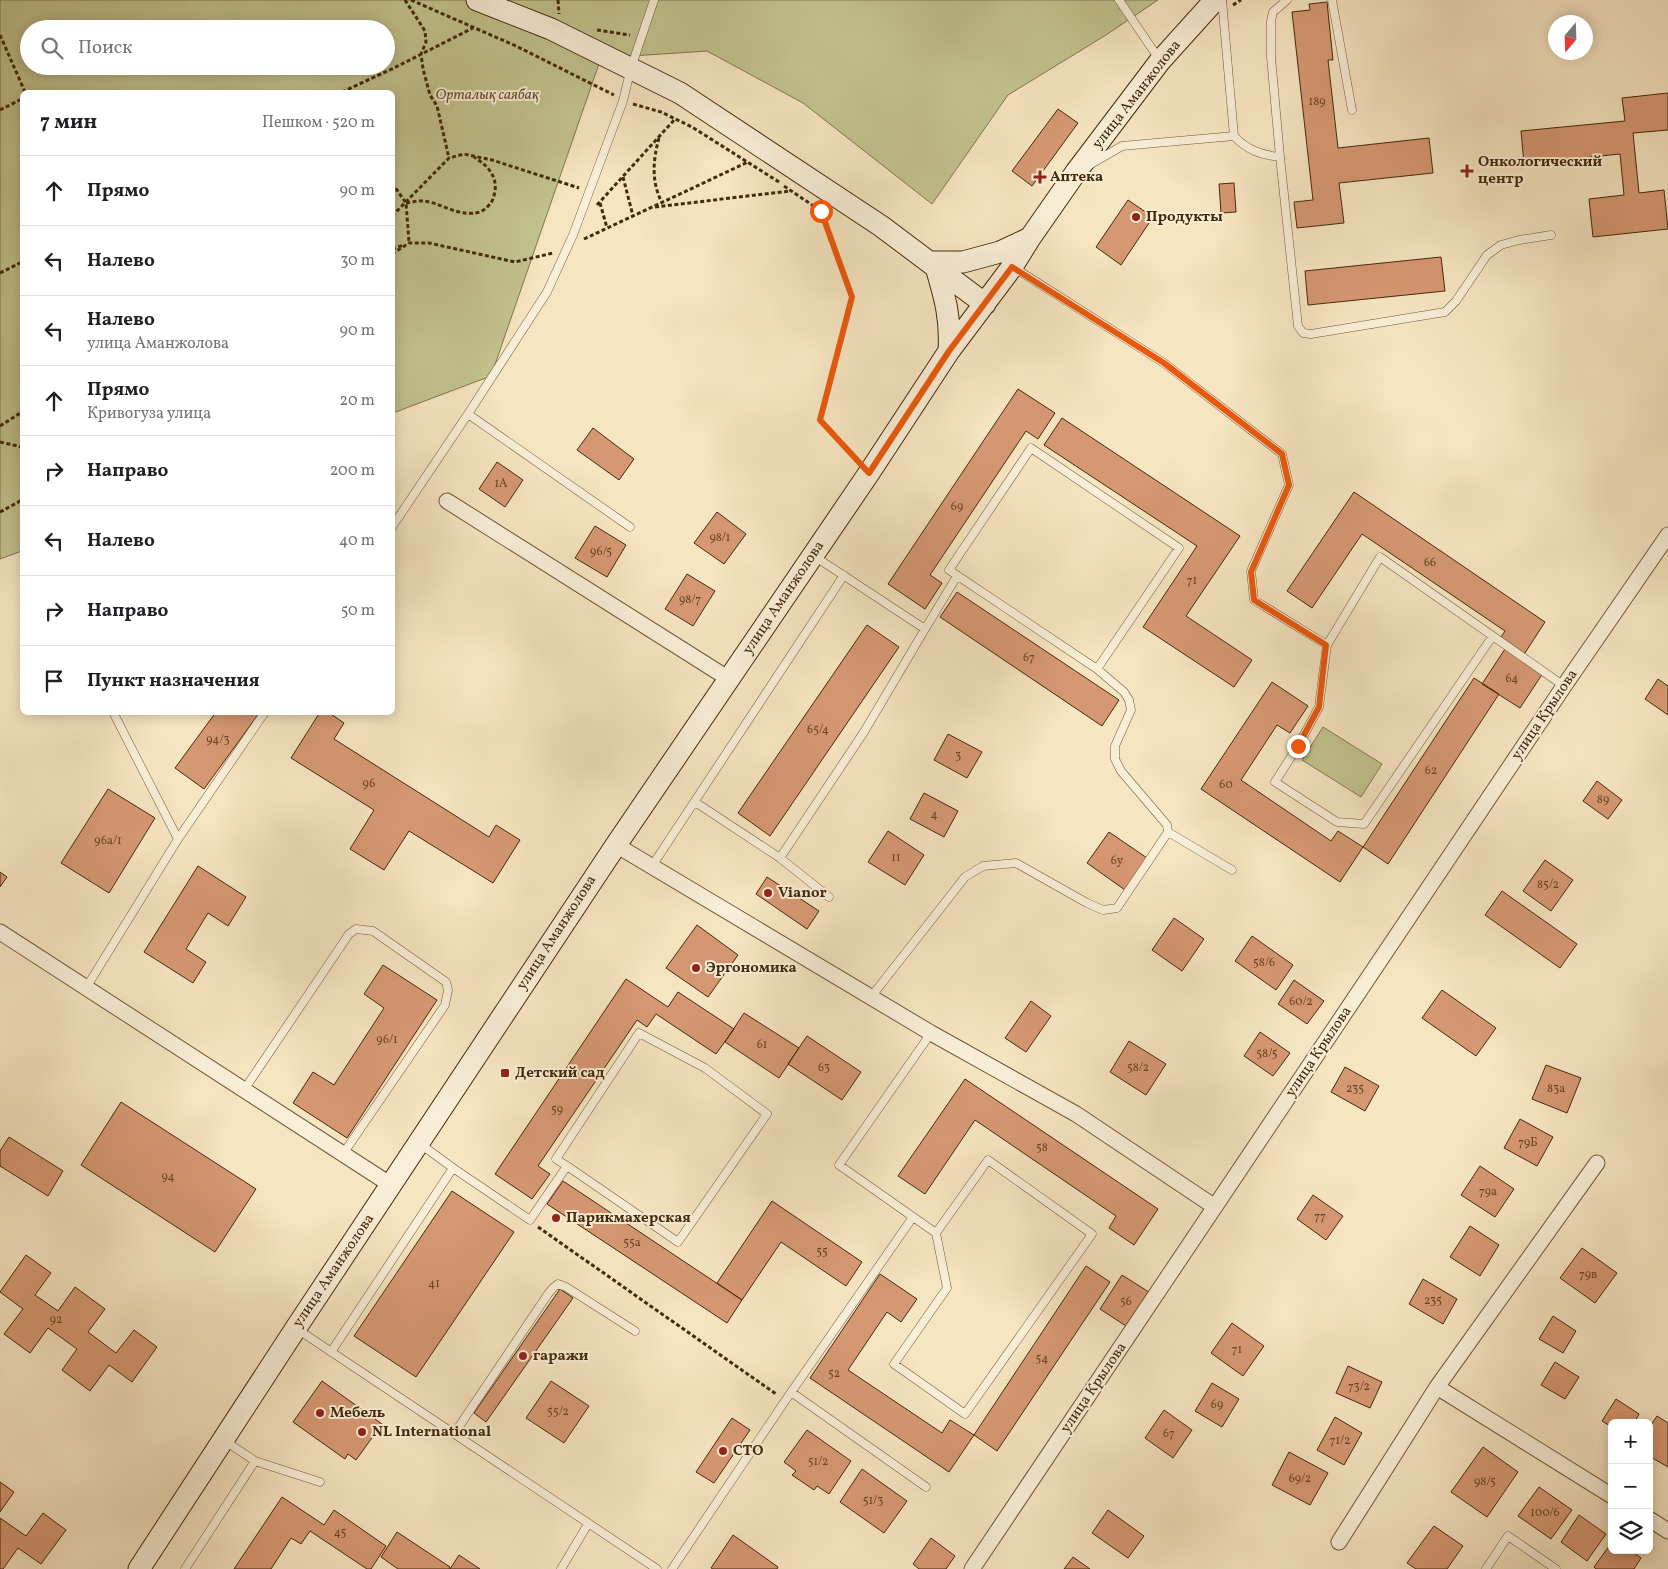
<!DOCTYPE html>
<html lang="ru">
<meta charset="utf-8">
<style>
body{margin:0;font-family:Vollkorn,serif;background:#f6f6f6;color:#202124}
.controls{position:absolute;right:15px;bottom:15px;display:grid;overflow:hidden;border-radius:8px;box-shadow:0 2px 12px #0003}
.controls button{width:45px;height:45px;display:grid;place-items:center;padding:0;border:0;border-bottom:1px solid #e0e0e0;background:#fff;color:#202124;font:25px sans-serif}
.compass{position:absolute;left:1548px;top:15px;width:45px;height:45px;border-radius:50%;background:#fff;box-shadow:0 2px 12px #0003;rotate:199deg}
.stop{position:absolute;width:15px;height:15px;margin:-11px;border:4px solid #ea580c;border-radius:50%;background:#fff}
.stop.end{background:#ea580c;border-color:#fff;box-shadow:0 1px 5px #0008}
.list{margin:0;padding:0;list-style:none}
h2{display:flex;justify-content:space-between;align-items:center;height:65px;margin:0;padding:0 20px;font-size:21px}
h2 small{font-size:16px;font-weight:400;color:#757577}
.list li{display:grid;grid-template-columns:32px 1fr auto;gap:15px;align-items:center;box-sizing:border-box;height:70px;padding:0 20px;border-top:1px solid #e0e0e0}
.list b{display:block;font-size:19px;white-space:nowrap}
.list p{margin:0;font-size:16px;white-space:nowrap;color:#757577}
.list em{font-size:16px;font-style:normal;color:#757577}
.icon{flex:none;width:28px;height:28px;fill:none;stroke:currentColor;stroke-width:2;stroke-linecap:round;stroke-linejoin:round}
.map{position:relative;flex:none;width:1668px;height:1569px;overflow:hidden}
.search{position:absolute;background:#fff;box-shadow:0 2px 12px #0003;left:20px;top:20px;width:375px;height:55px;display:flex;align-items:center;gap:12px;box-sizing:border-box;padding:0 18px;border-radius:28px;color:#757577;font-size:19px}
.panel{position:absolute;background:#fff;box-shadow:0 2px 12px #0003;left:20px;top:90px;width:375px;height:625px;border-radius:8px}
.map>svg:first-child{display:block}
.green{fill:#c2c38e;stroke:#83764c;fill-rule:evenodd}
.building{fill:#d69873;stroke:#44290b}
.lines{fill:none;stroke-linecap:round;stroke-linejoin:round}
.lane-casing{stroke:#705838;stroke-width:9}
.street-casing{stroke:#705838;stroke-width:17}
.secondary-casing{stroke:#44290b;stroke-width:23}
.path{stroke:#44290b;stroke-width:3;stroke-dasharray:4 2.5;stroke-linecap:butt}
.lane{stroke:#f9eed7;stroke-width:8}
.street{stroke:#f9eed7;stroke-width:15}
.secondary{stroke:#f9eed7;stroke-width:21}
.route{stroke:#ea580c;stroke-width:6}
.poi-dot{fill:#8f2418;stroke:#f9eed7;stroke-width:2}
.labels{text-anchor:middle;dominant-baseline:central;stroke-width:4;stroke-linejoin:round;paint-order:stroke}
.number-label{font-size:12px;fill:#684525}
.park-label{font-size:15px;font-style:italic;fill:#64502c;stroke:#f9eed7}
.street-label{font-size:15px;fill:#44290b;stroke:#f9eed7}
.poi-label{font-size:15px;font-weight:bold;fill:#44290b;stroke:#f9eed7;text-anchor:start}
</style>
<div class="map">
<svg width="1668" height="1569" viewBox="0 0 1668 1569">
<rect width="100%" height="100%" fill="#f6e5c1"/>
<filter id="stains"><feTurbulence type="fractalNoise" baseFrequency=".004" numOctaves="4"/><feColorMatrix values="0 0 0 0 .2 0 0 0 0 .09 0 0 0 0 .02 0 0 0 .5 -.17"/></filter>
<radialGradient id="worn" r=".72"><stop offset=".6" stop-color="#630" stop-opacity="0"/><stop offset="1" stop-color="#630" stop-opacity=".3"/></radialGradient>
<path class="green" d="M0 0H1158L1106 35 1008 95 932 204 803 103 707 51 601 58 491 376 393 413 392 92H22V551L0 559ZM29 29H386V66H29Z
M1323 727 1382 764 1361 797 1302 760Z"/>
<path class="building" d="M1327 2 1333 60H1328L1338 148 1429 138 1433 173 1339 183 1344 223 1297 228 1294 202 1313 200 1292 12 1310 10 1309 4Z
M1668 93V130L1633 133 1639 193 1664 190 1668 229 1593 237 1589 199 1624 195 1620 154 1524 164 1521 131 1625 121 1622 98Z
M1058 109 1078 123 1032 186 1012 171Z
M1234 183 1236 212 1221 213 1219 184Z
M1128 200 1153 217 1121 265 1096 247Z
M1441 257 1445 291 1308 305 1305 271Z
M1018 389 1055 413 1038 439 1026 431 930 575 942 583 925 609 888 584Z
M1062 418 1240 536 1186 616 1252 660 1234 687 1143 627 1197 546 1044 445Z
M593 428 634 459 619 480 577 450Z
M497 462 523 480 505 507 479 489Z
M1354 492 1545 622 1523 656 1499 640 1505 631 1362 534 1312 608 1287 591Z
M717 512 746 534 724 564 694 543Z
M595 526 626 545 607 577 575 558Z
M687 574 715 591 693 626 665 609Z
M957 592 1119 700 1102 726 940 617Z
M867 625 899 647 770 836 738 813Z
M1505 649 1543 673 1520 708 1482 684Z
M1474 678 1499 694 1388 864 1363 847Z
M1658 679 1668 686V715L1645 699Z
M1272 682 1308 706 1290 733 1277 725 1241 780 1331 841 1338 831 1363 847 1340 882 1201 789Z
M216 712H260L204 789 175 768Z
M320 712H328L344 723 334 739 489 837 496 825 520 840 493 883 409 831 384 870 350 849 374 810 291 758Z
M948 734 982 752 967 778 934 760Z
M1597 781 1622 800 1608 819 1583 801Z
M108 789 155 818 109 893 61 863Z
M924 793 958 811 944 837 910 819Z
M888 831 924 855 905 885 868 862Z
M1109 832 1147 858 1125 890 1087 863Z
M1545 860 1573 880 1551 911 1523 891Z
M198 866 246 897 228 926 208 913 186 949 206 962 193 983 144 952Z
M0 872 7 877 0 887Z
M767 877 819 911 807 929 756 894Z
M1502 891 1577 944 1560 968 1485 915Z
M1174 918 1204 939 1182 971 1152 950Z
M697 925 738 955 708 997 666 968Z
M1252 936 1293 965 1276 990 1235 961Z
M383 965 437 1000 347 1138 293 1103 313 1072 334 1085 384 1008 364 994Z
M626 979 668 1007 678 992 734 1029 716 1054 656 1014 647 1027 637 1020 538 1166 550 1174 532 1199 495 1174Z
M1294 980 1324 1001 1307 1024 1278 1004Z
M1442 990 1496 1028 1476 1056 1422 1018Z
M1031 1001 1051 1016 1026 1052 1005 1038Z
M744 1013 799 1048 779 1078 725 1042Z
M1260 1032 1290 1053 1273 1076 1244 1056Z
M807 1036 861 1072 842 1100 788 1064Z
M1129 1041 1166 1064 1146 1095 1110 1072Z
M1546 1065 1581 1078 1567 1113 1532 1099Z
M1345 1067 1379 1086 1365 1111 1331 1092Z
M965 1079 1158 1209 1134 1245 1109 1228 1116 1216 975 1120 925 1194 898 1176Z
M121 1102 256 1189 215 1252 81 1165Z
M1520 1119 1553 1137 1537 1166 1504 1148Z
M9 1137 63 1171 48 1196 0 1166V1151Z
M1480 1166 1514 1189 1495 1217 1461 1195Z
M563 1181 742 1300 727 1323 547 1204Z
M452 1191 514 1232 416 1377 354 1336Z
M1313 1195 1343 1216 1326 1240 1297 1219Z
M772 1201 862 1262 846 1286 781 1242 742 1300 717 1283Z
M1470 1226 1499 1245 1480 1276 1450 1257Z
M1582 1248 1617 1273 1595 1303 1560 1278Z
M26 1255 51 1273 35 1295 58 1311 75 1287 105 1309 88 1332 116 1353 134 1330 157 1347 132 1382 109 1365 90 1391 62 1370 77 1349 48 1328 30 1353 4 1334 23 1309 0 1292Z
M1086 1266 1110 1282 997 1451 974 1435Z
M880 1274 917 1299 901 1322 887 1312 848 1370 942 1433 950 1420 974 1435 949 1472 810 1378Z
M1122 1275 1152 1294 1129 1328 1100 1309Z
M1423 1279 1457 1299 1443 1324 1409 1304Z
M560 1289 573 1298 486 1422 474 1413Z
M1553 1316 1576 1331 1563 1353 1539 1339Z
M1232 1323 1264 1346 1243 1376 1211 1353Z
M1555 1362 1579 1377 1565 1399 1541 1385Z
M1348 1366 1382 1382 1370 1408 1336 1393Z
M322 1381 382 1424 356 1460 348 1454 345 1459 293 1422Z
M551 1381 589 1406 564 1443 526 1418Z
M1212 1383 1239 1399 1222 1427 1195 1411Z
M1616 1399 1639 1414 1634 1423H1612V1427L1602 1421Z
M1164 1410 1192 1430 1173 1458 1145 1438Z
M1657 1416 1668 1423V1467L1649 1456V1428Z
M1335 1417 1362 1433 1344 1465 1317 1450Z
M732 1418 750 1430 714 1483 696 1472Z
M807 1430 851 1461 829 1494 817 1486 814 1490 792 1475 796 1471 784 1462Z
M1483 1447 1518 1472 1487 1517 1451 1492Z
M1289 1452 1328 1473 1310 1505 1272 1485Z
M862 1469 907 1501 884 1533 840 1502Z
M0 1482 14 1492 0 1512Z
M1539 1487 1572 1510 1551 1539 1518 1516Z
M282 1497 324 1525 334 1510 386 1546 371 1569H367L310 1531 301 1544 291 1538 271 1569H234Z
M1108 1510 1144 1536 1128 1558 1092 1533Z
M43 1513 66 1530 41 1564 18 1548 3 1569H0V1518L26 1536Z
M1579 1515 1606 1534 1587 1561 1561 1542Z
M1434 1526 1463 1546 1447 1569H1416L1407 1563Z
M397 1532 450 1567 449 1569H398L381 1557Z
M733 1535 778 1567 777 1569H713L711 1568Z
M931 1538 955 1556 946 1569H919L913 1564Z
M1612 1542V1550H1630L1641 1558 1634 1569H1596L1594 1567Z
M459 1555 480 1569H450Z
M1073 1557 1090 1569H1064Z"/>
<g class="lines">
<defs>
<path id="lane" d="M1119 0 1159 59
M1287 0 1273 12 1271 21V57L1280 157 1298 326 1303 333 1311 334 1445 312 1456 301 1487 255 1501 245 1519 240 1551 235
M1332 0 1352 110
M1234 136C1247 150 1261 155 1280 157
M1091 164 1122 146 1234 136 1222 0
M1013 267 1164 363 1282 454 1289 485 1251 571 1254 600 1327 645 1380 557 1564 686
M1031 448 1179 548 1097 669 949 570Z
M392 527 468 414
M630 527 468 414 547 292 573 235 623 101 631 68 654 0
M814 556 925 629 957 576
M1327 645 1319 707 1298 746 1275 782 1337 822 1364 824 1492 637
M695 802 780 858 829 897
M1168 832 1232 870
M178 839 265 712
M780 858 864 732 925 629
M652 866 844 575
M86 988 178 839 113 712
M871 997 965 877 983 866 1016 863 1087 903 1103 910 1117 908 1168 832 1167 825 1121 771 1115 759V746L1131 710 1129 700 1124 692 1097 669
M931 1033 839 1165 936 1233 947 1288 894 1364 965 1414 1092 1234 988 1160 936 1233
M244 1090 349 934 356 929 373 931 446 982 448 990 445 1005 343 1154
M419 1143 453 1168 530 1220 567 1166 556 1159 639 1033 705 1068 767 1114 678 1242 567 1166
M297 1329 657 1569
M331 1352 453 1168
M791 1392 926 1487
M454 1434 548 1294 553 1288 558 1284 566 1287 635 1331
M225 1441 255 1461 320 1482
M185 1569 255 1461
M561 1569 588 1524
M672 1569 785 1401 913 1217
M1486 1569 1508 1536 1556 1569"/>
<path id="street" d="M447 501 729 679
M616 845 931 1033 1076 1114 1215 1207
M0 932 391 1185
M1437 1387 1612 1496
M1649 1519 1668 1531
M1339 1542 1437 1387 1597 1163
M972 1569 1564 686 1668 535"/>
<path id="secondary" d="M477 0 551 29 680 93 881 226 985 304
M930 262H963L1000 252 1030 238
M936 267C945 298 951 318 949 351
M139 1569 296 1328 616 845 869 473 949 351 1012 267 1030 238 1076 172 1160 61 1215 0"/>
</defs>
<use href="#lane" class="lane-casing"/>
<use href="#street" class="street-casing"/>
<use href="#secondary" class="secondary-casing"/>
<path class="path" d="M405 0 425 31 426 42 421 54 423 69 430 95 437 106 449 158
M411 0 516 46 614 95
M558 0 559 14
M1233 5 1241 0
M597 30 630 35
M0 35 25 92
M342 92 394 68 473 28
M633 104 661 112 692 127 779 182
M0 110 22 99
M659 138C653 160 651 181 662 203
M623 177 633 216
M392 183 406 203 409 242
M784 186 821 211 852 297 820 420 857 460
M406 203C412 202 417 201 422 201 442 202 457 218 480 212 485 210 491 204 493 199 500 179 490 167 474 157
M600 203 607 228
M597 205 675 119
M655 207 790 191
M392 216 449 158 464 154 492 160 579 188
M584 239 748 162
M392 249 404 245
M392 254 409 243H429L515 262 553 253
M0 273 22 262
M0 426 22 412
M0 442 22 447
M0 512 22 500
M538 1227 776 1394"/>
<use href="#lane" class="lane"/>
<use href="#street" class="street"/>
<use href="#secondary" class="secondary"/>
</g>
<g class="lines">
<path class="route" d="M821 211 852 297 820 420 869 473 949 351 1012 267 1164 363 1282 454 1289 485 1251 572 1254 600 1326 645 1319 707 1298 746"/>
</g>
<g class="poi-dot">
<path d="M1464.5 163.5h5v5h5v5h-5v5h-5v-5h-5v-5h5z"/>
<path d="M1037.5 169.5h5v5h5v5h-5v5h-5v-5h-5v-5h5z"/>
<circle cx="1136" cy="217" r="5"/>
<circle cx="768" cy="893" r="5"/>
<circle cx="696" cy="968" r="5"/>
<rect x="500" y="1068" width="10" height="10" rx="2.5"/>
<circle cx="556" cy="1218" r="5"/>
<circle cx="523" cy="1356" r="5"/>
<circle cx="320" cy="1413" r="5"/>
<circle cx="362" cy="1432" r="5"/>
<circle cx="723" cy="1451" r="5"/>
</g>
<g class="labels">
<g class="number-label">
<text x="1317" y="102">189</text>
<text x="501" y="484">1А</text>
<text x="957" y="507">69</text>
<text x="720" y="538">98/1</text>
<text x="601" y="552">96/5</text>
<text x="1430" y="563">66</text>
<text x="1192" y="581">71</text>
<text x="690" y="600">98/7</text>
<text x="1029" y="658">67</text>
<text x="1512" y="679">64</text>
<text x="818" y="730">65/4</text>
<text x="218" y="740">94/3</text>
<text x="958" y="756">3</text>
<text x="1431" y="771">62</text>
<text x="369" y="784">96</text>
<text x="1226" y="785">60</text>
<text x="1603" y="800">89</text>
<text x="934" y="815">4</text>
<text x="108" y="841">96а/1</text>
<text x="896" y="858">11</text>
<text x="1117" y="861">6у</text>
<text x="1548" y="885">85/2</text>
<text x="1264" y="963">58/6</text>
<text x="1301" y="1002">60/2</text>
<text x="387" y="1040">96/1</text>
<text x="762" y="1045">61</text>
<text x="1267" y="1054">58/5</text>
<text x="824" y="1068">63</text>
<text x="1138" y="1068">58/2</text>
<text x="1355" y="1089">235</text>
<text x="1556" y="1089">83а</text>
<text x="557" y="1110">59</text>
<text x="1528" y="1143">79Б</text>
<text x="1042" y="1148">58</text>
<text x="168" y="1177">94</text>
<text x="1488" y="1192">79а</text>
<text x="1320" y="1217">77</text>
<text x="632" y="1243">55а</text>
<text x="822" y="1252">55</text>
<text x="1588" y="1275">79в</text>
<text x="434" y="1284">41</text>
<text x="1433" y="1301">235</text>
<text x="1126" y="1302">56</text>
<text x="56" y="1320">92</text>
<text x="1237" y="1350">71</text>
<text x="1042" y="1359">54</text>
<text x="834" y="1374">52</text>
<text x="1359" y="1387">73/2</text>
<text x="1217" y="1405">69</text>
<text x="558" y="1412">55/2</text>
<text x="1169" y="1434">67</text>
<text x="1340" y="1441">71/2</text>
<text x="818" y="1462">51/2</text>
<text x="1300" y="1479">69/2</text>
<text x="1485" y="1482">98/5</text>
<text x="873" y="1501">51/3</text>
<text x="1545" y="1513">100/6</text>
<text x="340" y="1533">45</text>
</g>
<g class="park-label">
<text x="487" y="95">Орталық саябақ</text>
</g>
<g class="street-label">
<text transform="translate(1137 95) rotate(-52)">улица Аманжолова</text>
<text transform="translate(784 598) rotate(-56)">улица Аманжолова</text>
<text transform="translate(1545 715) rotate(-56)">улица Крылова</text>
<text transform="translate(557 933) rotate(-57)">улица Аманжолова</text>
<text transform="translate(1319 1052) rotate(-56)">улица Крылова</text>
<text transform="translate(334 1271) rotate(-56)">улица Аманжолова</text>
<text transform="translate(1094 1388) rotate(-56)">улица Крылова</text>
</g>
<g class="poi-label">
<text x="1478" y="162">Онкологический<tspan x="1478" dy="17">центр</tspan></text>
<text x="1050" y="177">Аптека</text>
<text x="1146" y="217">Продукты</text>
<text x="778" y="893">Vianor</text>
<text x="706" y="968">Эргономика</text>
<text x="515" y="1073">Детский сад</text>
<text x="566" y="1218">Парикмахерская</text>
<text x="533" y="1356">гаражи</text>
<text x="330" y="1413">Мебель</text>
<text x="372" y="1432">NL International</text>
<text x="733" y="1451">СТО</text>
</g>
</g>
<rect width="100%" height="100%" filter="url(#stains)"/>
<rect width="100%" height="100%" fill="url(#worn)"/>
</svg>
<div class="controls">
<button>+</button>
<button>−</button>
<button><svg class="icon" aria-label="layers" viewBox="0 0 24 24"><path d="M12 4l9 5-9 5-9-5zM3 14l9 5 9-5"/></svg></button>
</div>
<svg class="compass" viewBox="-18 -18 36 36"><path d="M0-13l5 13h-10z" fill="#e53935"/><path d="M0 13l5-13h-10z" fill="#757577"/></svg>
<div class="stop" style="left:821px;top:211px"></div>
<div class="stop end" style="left:1298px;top:746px"></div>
<div class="search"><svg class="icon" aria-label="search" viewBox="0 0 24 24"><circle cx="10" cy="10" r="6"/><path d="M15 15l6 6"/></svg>Поиск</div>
<section class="panel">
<h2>7 мин<small>Пешком · 520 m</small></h2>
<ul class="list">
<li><svg class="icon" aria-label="ahead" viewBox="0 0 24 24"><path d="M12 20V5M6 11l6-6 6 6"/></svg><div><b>Прямо</b></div><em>90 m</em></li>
<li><svg class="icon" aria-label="left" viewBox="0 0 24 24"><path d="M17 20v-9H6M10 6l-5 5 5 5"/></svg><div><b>Налево</b></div><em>30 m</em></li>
<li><svg class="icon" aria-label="left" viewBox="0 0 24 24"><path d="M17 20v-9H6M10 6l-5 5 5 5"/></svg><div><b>Налево</b><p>улица Аманжолова</p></div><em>90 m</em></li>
<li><svg class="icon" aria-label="ahead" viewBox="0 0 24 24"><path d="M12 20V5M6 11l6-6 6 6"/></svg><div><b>Прямо</b><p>Кривогуза улица</p></div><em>20 m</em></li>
<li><svg class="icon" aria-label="right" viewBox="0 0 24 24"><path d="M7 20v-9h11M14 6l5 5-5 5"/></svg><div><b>Направо</b></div><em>200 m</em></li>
<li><svg class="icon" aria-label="left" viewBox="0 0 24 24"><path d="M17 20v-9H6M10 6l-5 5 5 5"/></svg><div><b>Налево</b></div><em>40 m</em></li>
<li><svg class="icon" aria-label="right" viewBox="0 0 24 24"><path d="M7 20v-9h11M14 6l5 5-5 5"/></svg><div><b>Направо</b></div><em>50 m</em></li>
<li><svg class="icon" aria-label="arrive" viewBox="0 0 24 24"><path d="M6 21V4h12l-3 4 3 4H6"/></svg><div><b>Пункт назначения</b></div></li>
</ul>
</section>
</div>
